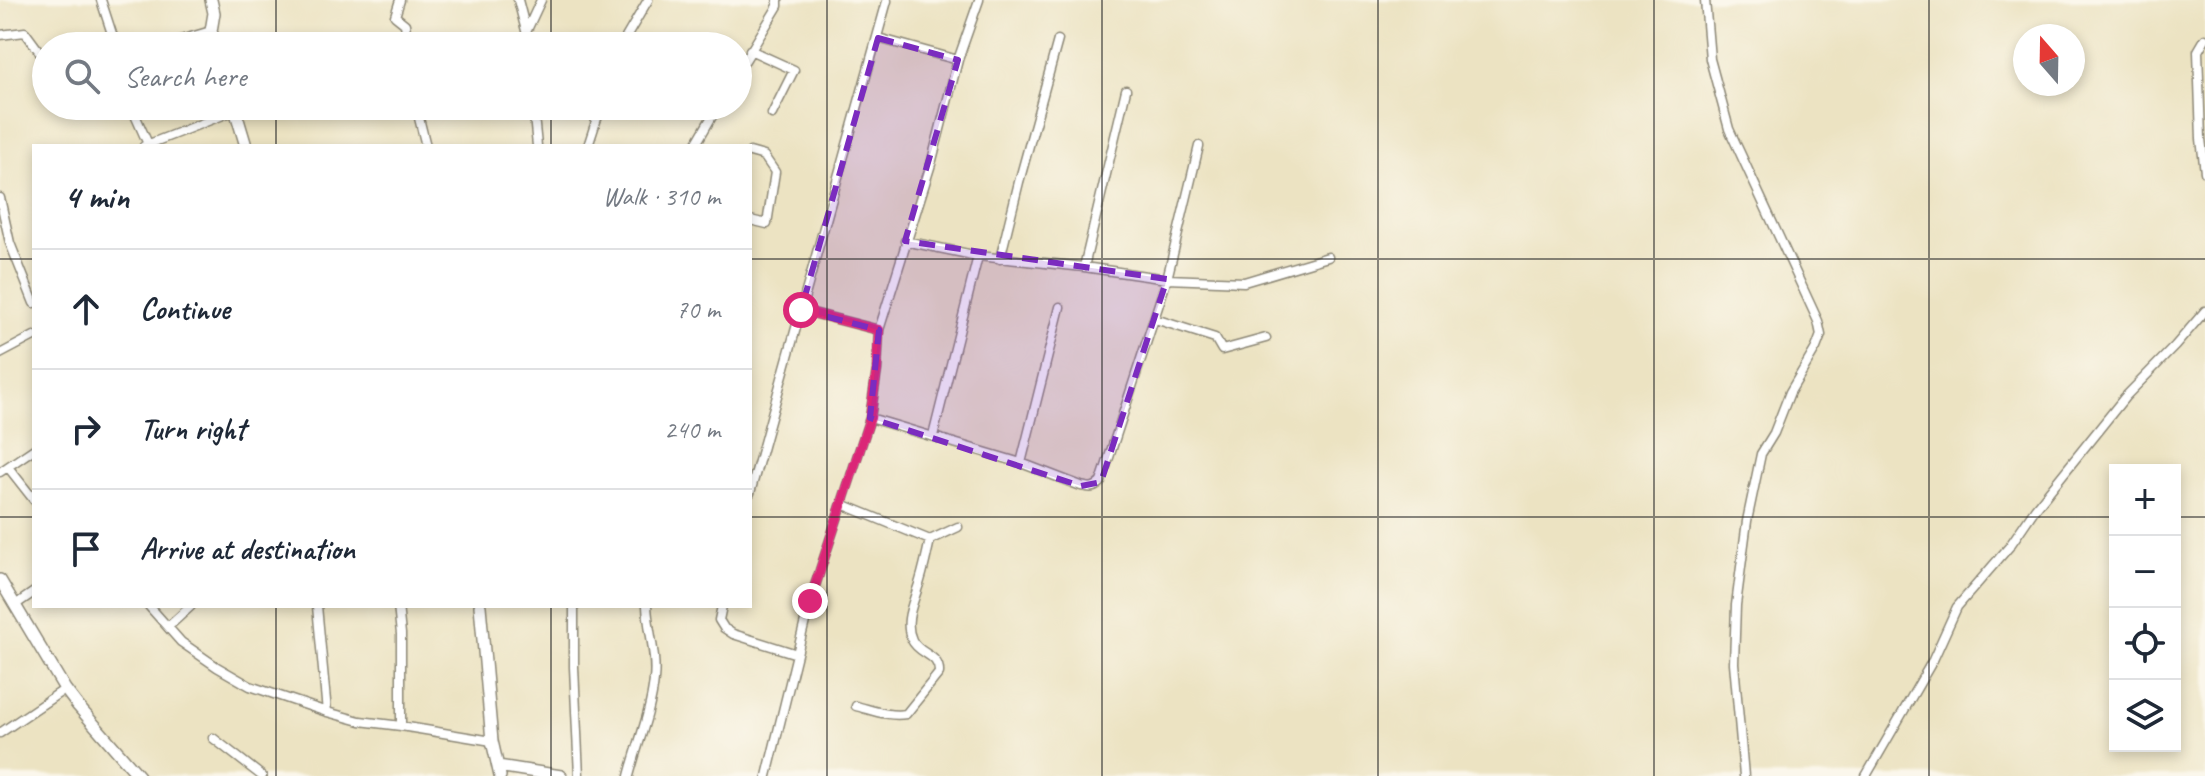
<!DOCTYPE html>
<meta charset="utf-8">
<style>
body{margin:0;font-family:Caveat,sans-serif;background:#f6f6f7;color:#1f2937}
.controls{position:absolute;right:24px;bottom:24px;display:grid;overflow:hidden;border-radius:0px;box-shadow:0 4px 12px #0003}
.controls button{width:72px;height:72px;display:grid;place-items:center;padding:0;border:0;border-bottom:2px solid #e0e1e3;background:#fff;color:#1f2937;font:40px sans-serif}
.compass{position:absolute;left:2013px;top:24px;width:72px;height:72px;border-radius:50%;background:#fff;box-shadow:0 4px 12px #0003;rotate:340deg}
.stop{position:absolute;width:24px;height:24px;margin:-18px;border:6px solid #db2777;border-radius:50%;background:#fff}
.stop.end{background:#db2777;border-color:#fff;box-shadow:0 2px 8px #0008}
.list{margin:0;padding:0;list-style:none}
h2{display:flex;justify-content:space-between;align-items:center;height:104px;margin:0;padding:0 32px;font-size:34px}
h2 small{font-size:26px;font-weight:400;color:#747a83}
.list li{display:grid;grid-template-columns:52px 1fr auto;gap:24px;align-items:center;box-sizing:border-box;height:120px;padding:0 32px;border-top:2px solid #e0e1e3}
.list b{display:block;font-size:30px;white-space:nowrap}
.list em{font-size:26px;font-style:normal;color:#747a83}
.icon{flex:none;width:44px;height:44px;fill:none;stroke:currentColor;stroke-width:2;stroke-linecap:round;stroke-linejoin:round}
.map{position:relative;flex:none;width:2205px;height:776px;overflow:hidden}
.search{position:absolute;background:#fff;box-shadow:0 4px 12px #0003;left:32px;top:32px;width:720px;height:88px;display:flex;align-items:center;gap:20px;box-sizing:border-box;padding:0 28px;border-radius:44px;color:#747a83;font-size:30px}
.panel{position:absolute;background:#fff;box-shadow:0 4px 12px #0003;left:32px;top:144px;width:720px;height:464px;border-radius:0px}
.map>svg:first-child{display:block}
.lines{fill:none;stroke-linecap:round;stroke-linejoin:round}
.street-casing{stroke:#8c8776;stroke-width:11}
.secondary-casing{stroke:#8c8776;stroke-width:14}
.street{stroke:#fff;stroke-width:8}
.secondary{stroke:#fff;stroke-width:11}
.route{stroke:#db2777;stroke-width:10}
.marked{fill:#7b2cbf;fill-opacity:0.2;stroke:#7b2cbf;stroke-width:6;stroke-dasharray:16 10;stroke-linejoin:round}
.grid{fill:none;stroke:#2b2b2b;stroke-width:2;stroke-opacity:0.55}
</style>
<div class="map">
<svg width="2205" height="776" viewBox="0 0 2205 776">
<rect width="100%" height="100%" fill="#fbf7ec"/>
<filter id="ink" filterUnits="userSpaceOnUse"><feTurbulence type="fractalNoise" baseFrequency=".0125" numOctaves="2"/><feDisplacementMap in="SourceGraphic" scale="16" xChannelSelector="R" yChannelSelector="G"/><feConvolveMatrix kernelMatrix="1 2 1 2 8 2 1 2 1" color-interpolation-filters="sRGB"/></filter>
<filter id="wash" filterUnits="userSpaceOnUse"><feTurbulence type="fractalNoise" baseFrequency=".006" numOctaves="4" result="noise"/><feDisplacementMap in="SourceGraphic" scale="32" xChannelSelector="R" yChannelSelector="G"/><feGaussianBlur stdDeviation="1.8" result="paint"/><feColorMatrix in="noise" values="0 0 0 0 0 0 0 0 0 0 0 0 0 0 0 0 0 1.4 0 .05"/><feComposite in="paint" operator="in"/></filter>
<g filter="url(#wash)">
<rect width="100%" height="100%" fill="#ece3c2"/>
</g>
<g filter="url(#ink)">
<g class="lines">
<defs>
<path id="street" d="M101 0 116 46
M400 0 395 16 405 24 408 46
M518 0 530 46
M1705 0 1710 59 1729 129 1818 321 1821 335 1816 348 1790 392 1774 433 1761 454 1747 521 1736 605 1734 663 1744 776
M527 30 541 0
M0 35 25 32 39 51 46 67
M878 38 958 60
M2205 39 2198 51 2201 139 2205 172
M160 46 211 31
M621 46 648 0
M750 50 794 70 772 114
M738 72 778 6V0
M131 106 148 144
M416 106 426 146
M533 106 537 146
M144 146 236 110
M588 146 601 106
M700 146 696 144 718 106
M750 152 764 156 775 172 767 224 750 220
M0 198 10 243 34 303
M905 241 978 256 1084 267 1167 279 1244 282 1328 257
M1000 259 1019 182 1058 40
M1084 267 1126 90
M801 310 879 330
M1155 319 1215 338 1222 350 1266 338
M0 354 34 336
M870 418 1021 463 1081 486C1090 488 1094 489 1101 482L1167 279 1199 146
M933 436 978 256
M1021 463 1060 307
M8 467 34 500
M0 472 34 449
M750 493 887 1
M842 504 930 540 958 527
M15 605 34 592
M149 606 181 642 217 667 250 686 327 712 360 721 401 726 492 741
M317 606 327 712
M398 606 401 634V726
M574 606V667L579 776
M722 606 719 620 724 628 733 634 797 654
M168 627 191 606
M856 706C872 710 889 717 906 714L939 673C940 654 919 655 912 640 904 623 912 606 917 590 923 574 926 557 930 540
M0 733 65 689
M213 738 262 776
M629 776C637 745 651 712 654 680 657 655 648 630 647 606
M767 776 810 601 870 418 877 370 879 330 931 164 958 60 979 0
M1866 776 1933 660 1957 607 2009 547 2035 509 2125 397 2175 346 2205 311"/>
<path id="secondary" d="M211 0 214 13 211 31 216 46
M234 106 246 146
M0 580 65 689 78 706 139 776
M480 606 492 741 500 776
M498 766 561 776"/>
</defs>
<use href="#street" class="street-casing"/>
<use href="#secondary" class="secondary-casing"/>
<use href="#street" class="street"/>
<use href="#secondary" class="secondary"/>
</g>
</g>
<g class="lines" filter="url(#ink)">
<path class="route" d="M801 310 879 330 877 370 870 418 810 601"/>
</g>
<path class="marked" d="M878 38 958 60 905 241 1167 279 1101 482 1081 486 870 418 879 330 801 310Z"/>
<path class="grid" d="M276 0V46M551 0V46M827 0V776M1102 0V776M1378 0V776M1654 0V776M1929 0V776M276 106V146M551 106V146M0 259H34M750 259H2205M0 517H34M750 517H2115M2175 517H2205M276 606V776M551 606V776"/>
</svg>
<div class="controls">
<button>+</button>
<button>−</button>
<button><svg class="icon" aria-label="locate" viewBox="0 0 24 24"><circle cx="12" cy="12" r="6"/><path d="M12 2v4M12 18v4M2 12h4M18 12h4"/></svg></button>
<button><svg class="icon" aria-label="layers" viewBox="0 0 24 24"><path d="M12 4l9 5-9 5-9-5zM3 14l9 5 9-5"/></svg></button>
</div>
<svg class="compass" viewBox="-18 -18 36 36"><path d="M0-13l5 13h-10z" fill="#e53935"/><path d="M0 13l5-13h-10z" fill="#747a83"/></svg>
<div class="stop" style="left:801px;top:310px"></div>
<div class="stop end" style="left:810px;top:601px"></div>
<div class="search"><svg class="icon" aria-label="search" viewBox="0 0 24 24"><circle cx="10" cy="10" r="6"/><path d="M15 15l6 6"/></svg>Search here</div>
<section class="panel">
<h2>4 min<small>Walk · 310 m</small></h2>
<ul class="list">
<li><svg class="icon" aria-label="ahead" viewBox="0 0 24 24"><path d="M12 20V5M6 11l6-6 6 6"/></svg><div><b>Continue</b></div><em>70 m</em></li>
<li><svg class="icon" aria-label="right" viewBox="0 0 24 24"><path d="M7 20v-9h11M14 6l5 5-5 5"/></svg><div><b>Turn right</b></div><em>240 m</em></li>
<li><svg class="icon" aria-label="arrive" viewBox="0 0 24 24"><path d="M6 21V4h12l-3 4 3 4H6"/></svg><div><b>Arrive at destination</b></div></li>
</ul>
</section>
</div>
